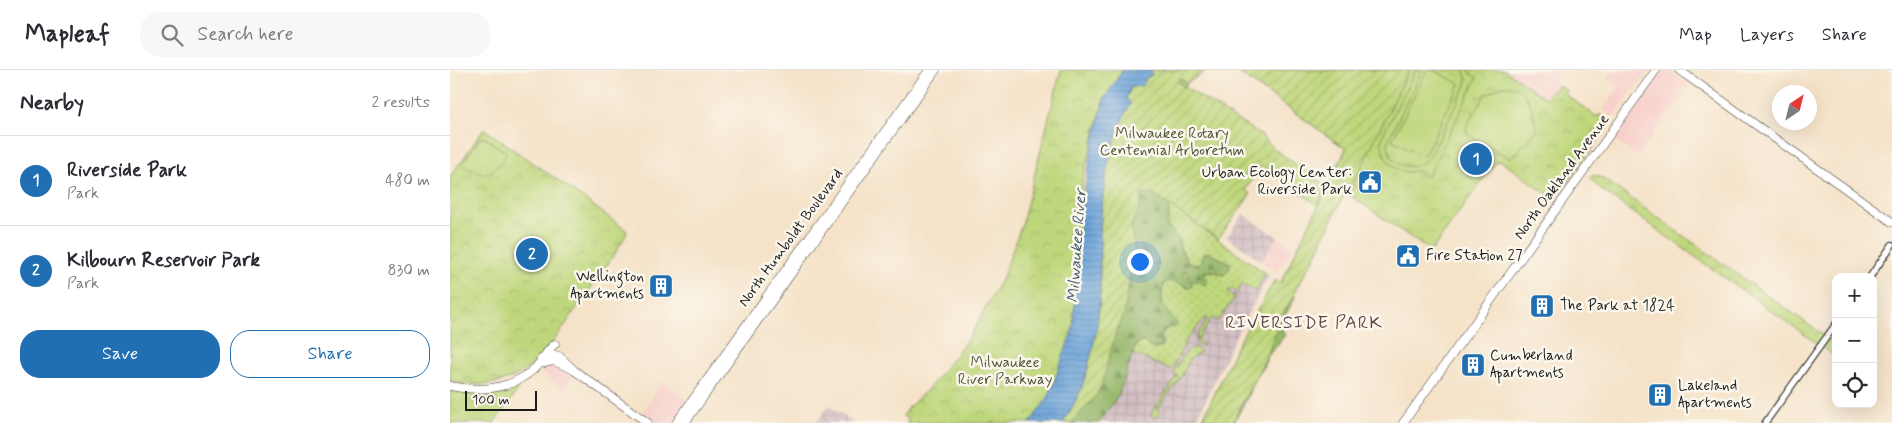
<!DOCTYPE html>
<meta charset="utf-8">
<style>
body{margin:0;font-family:Mynerve,sans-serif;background:#f7f7f7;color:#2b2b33}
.controls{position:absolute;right:15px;bottom:15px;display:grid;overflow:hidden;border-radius:10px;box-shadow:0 5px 20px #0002}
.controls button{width:45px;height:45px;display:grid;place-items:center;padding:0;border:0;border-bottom:1px solid #e1e1e2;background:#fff;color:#2b2b33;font:25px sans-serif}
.compass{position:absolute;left:1322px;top:15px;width:45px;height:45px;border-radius:50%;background:#fff;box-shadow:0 5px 20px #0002;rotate:35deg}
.scale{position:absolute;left:15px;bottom:12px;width:72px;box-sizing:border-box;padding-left:5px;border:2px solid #1c1c1c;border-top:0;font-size:14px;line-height:18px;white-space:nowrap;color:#1c1c1c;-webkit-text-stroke:4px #fbf7ec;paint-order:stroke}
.you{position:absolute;left:689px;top:191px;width:18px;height:18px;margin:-12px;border:4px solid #fff;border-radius:50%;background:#1a73e8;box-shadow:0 0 0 8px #1a73e833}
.badge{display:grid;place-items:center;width:32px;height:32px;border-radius:50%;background:#1f6fb2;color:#fff;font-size:16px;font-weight:700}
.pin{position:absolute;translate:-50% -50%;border:2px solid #fff;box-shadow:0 1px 5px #0006}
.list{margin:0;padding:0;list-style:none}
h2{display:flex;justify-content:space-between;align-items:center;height:65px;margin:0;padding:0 20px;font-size:21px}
h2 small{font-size:16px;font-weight:400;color:#7c7c81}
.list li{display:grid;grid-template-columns:32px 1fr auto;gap:15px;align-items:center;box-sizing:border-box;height:90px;padding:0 20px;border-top:1px solid #e1e1e2}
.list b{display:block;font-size:19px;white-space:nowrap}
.list p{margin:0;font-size:16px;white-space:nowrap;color:#7c7c81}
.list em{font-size:16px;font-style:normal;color:#7c7c81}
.actions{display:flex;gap:10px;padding:15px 20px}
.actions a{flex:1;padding:11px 0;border:1px solid #1f6fb2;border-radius:20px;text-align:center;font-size:18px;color:#1f6fb2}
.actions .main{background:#1f6fb2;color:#fff}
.icon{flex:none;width:28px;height:28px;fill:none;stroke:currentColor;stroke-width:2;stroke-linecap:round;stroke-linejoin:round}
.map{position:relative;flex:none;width:1442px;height:353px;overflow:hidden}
header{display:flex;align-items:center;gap:30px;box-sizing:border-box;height:70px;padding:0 25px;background:#fff;border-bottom:1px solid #e1e1e2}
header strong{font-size:24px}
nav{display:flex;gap:28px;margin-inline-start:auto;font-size:18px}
.search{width:350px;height:45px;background:#f7f7f7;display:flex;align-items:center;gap:12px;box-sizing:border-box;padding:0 18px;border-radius:20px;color:#7c7c81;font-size:19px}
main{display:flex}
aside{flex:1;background:#fff}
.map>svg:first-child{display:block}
.built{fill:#f7d0ca}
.industrial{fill:url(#industrial-grid)}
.grass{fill:url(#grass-dots);stroke:#6e7a4c}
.forest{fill:url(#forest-firs);stroke:#5a6a44}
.park{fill:url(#park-crowns);stroke:#6e7a4c}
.garden{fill:url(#garden-furrows);stroke:#6e7a4c}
.pitch{fill:#bfd77b;stroke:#6e7a4c}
.water{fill:url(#water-rules);stroke:#44607b}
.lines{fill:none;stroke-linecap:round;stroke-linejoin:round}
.minor-casing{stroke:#3d3a36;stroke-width:8}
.major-casing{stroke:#3d3a36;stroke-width:9}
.minor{stroke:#fff;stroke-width:5.5}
.major{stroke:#fff;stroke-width:8}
.labels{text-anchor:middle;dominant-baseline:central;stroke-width:5;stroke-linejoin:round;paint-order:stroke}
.park-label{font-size:15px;fill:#4d5438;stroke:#fbf7ec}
.poi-label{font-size:15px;fill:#1c1c1c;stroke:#fbf7ec;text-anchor:start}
.street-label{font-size:15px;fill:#1c1c1c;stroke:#fbf7ec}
.water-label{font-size:16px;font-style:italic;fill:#405971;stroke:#fbf7ec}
.quarter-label{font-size:18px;letter-spacing:1px;fill:#614646;stroke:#fbf7ec}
</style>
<header>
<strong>Mapleaf</strong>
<div class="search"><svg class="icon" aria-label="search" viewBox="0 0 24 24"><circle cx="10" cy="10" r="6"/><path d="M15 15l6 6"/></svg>Search here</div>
<nav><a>Map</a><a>Layers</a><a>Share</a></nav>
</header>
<main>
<aside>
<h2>Nearby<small>2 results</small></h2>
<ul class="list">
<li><span class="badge">1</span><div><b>Riverside Park</b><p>Park</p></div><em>480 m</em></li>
<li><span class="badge">2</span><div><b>Kilbourn Reservoir Park</b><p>Park</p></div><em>830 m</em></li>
</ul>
<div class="actions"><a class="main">Save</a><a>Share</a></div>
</aside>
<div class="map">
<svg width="1442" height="353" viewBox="0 0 1442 353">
<defs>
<pattern id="industrial-grid" width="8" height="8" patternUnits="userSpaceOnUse" patternTransform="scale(1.25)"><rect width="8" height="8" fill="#d2bec2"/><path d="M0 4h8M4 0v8" fill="none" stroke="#b4a3a6"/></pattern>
<pattern id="grass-dots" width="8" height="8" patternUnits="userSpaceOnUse" patternTransform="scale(1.25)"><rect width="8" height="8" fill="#bfd77b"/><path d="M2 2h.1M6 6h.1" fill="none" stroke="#a4b86a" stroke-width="1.8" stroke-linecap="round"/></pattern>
<pattern id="forest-firs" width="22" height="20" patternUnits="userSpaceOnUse" patternTransform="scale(1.25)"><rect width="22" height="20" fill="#97b86b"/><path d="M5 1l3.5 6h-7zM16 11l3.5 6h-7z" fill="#7a9557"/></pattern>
<pattern id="park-crowns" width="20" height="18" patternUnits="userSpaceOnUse" patternTransform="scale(1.25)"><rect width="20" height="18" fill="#bfd77b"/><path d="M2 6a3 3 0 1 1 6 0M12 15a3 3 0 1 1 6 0" fill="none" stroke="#a4b86a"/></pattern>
<pattern id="garden-furrows" width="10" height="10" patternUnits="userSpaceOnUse" patternTransform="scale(1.25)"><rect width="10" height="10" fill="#bfd77b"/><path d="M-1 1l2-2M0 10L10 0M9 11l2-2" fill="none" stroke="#a4b86a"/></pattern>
<pattern id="water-rules" width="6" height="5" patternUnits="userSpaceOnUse" patternTransform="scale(1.25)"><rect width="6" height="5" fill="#6ba3da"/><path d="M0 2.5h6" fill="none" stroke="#5784b0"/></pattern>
</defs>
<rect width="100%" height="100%" fill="#fbf7ec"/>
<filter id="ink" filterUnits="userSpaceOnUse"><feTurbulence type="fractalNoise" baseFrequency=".02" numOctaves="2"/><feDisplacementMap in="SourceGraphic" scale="10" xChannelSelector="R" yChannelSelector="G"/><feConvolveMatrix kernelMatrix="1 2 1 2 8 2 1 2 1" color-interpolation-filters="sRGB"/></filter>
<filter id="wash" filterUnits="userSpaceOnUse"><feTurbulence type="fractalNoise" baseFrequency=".0096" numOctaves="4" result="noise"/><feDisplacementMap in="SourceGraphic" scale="20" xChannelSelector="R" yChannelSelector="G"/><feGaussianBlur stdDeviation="1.12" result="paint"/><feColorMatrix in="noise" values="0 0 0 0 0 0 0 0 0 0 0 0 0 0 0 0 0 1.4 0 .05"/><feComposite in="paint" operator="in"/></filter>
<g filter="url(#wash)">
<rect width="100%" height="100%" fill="#f5e2c8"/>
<path class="built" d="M1055 0H1109L1104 11 1108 15 1095 28Z
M1162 0H1198L1163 47 1153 40 1169 17 1157 8Z
M1214 0H1219L1239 14 1187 87 1163 69Z
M829 168 843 178 826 202 811 191 822 175V171Z
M99 294 107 295 123 306 114 319 89 300Z
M212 313 238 331 223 353H208L192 342Z"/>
<path class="industrial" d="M720 135 819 206 786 265 745 353H649L669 324 681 283 708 225Z
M793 144 829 168 823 171V174L811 191 777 167Z
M379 335 381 337 404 353H366Z"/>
<path class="grass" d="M720 135 815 203 806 221 792 215 787 223 783 219 780 218 778 223 785 227 768 251 762 248 748 269 753 274 752 276 746 272 747 265 758 249 756 247 737 269 721 300 681 283 686 274 693 271 703 279 709 278 712 275V262L720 257 723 248C710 238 710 228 714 213 723 208 730 213 738 218L742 213 736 208 733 203 735 200 758 213 754 202 763 201 774 205 779 200 780 193 756 182 751 188V192L748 195 738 192C730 181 728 166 717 156Z
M741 278H747L751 282 740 289 731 307 707 339 710 341 706 348 700 345 726 308 727 305 723 303C728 294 733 284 741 278Z"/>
<path class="forest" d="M701 0H757L737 13 729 31 705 124 720 135 717 156 729 169 730 179 738 192 748 195 751 192 753 184 759 183 778 192 780 193 779 200 774 205 763 201 754 202 758 213 756 215 741 210 735 200 733 203 736 208 742 213V217C732 218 725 207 714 213 708 235 714 238 728 254L724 258 720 257 713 260 711 269V277L703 279 693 271 686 274 669 324 649 353H613L692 16 702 5Z
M844 223 845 228 830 255 835 265 818 286 813 298 804 309 797 328 784 353H769Z"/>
<path class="park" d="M611 0H673L654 29 633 108 624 258 599 326 580 353H456L459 350 453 346 458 338 479 318 506 285 523 261 553 206 572 154Z
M785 0H1055L1095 28 1108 15 1116 20V25L1147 47 1149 44 1158 51 1159 54 1106 129 1103 128 1051 91 1046 92 982 180H979L898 124 900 120H896L862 192 852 208 828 255 818 283 782 353H751L787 276 825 210 830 214 896 79Z
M34 59 116 116 176 160 177 163C164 187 148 208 132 230 113 257 94 292 64 307 44 316 21 316 0 311V107Z
M1143 105 1152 108 1386 274V287L1150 119 1140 108Z
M65 316 68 320 44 353H0V321L37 323Z"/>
<path class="garden" d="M701 0H757L737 13 730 8 727 12 812 66 823 78 876 116 868 135 812 96 795 120 801 124 768 169 705 125 692 123 690 137 681 156 686 186 680 205 674 245 666 262 652 314 646 326 621 353H613C619 342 627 331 631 319 639 296 647 262 649 238 651 213 649 190 650 165 652 121 658 72 681 33L675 29 682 17 702 5Z
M785 0H959L900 120H896L862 192 852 208 828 255 818 283 782 353H751L787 276 825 210 830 214 896 79Z"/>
<path class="pitch" d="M966 0H972L938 71C936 98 966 105 981 85L1015 17 1017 10 1014 0H1020L1021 4 1027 8 978 106C975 105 970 102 967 101 963 101 959 102 955 102 937 98 928 78 934 62Z
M977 0H983L1010 14 974 86 942 70Z
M1052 16C1056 16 1062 16 1065 17 1080 24 1085 47 1086 61L1077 72 1060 88 1018 65 1016 57 1035 25Z
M30 68H36L57 83C43 105 35 111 12 94Z"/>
<path class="water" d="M673 0H701L702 5 697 7 692 16 681 17 676 29 681 33C658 72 652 121 650 165 649 190 651 213 649 238 647 264 640 294 631 319 626 331 619 342 613 353H580L599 326 623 258 630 147 641 83 654 29Z"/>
</g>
<g filter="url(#ink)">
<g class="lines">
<defs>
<path id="minor" d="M1420 207 1442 175
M1315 353 1386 254"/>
<path id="major" d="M1229 0 1442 152
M91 289 101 284 109 286 125 301 198 353
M89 294 104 291 122 299
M0 316C29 322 62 320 85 298 93 290 96 280 105 274
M226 353 479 0
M235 353 486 0
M953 353 1206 0"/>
</defs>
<use href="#minor" class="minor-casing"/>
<use href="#major" class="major-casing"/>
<use href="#minor" class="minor"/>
<use href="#major" class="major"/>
</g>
</g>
<defs>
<symbol id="civic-square" viewBox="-11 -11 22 22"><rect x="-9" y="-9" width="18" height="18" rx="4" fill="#1f6fb2" stroke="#fbf7ec"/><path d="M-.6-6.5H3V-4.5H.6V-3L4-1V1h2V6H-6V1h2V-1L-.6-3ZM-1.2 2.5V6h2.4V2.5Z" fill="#fff"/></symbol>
<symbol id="building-square" viewBox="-11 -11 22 22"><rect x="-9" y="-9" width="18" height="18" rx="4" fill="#1f6fb2" stroke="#fbf7ec"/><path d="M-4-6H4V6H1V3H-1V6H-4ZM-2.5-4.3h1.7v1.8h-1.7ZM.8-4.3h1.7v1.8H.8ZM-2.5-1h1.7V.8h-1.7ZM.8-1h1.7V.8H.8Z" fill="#fff"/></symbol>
</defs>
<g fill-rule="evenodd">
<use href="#civic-square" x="906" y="98" width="28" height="28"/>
<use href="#civic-square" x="944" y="172" width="28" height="28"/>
<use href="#building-square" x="197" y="202" width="28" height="28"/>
<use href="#building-square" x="1078" y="222" width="28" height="28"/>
<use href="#building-square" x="1009" y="281" width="28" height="28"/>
<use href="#building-square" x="1196" y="311" width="28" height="28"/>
</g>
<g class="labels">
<g class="park-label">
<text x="722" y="64">Milwaukee Rotary<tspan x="722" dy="17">Centennial Arboretum</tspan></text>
<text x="555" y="293">Milwaukee<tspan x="555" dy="17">River Parkway</tspan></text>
</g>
<g class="poi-label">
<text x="902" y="103" text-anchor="end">Urban Ecology Center:<tspan x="902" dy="17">Riverside Park</tspan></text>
<text x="976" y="186">Fire Station 27</text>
<text x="194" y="207" text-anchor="end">Wellington<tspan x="194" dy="17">Apartments</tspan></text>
<text x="1110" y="236">The Park at 1824</text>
<text x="1040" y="286">Cumberland<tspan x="1040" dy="17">Apartments</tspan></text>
<text x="1228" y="316">Lakeland<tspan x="1228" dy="17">Apartments</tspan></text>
</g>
<g class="street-label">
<text transform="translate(1112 107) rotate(-54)">North Oakland Avenue</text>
<text transform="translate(341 168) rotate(-54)">North Humboldt Boulevard</text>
</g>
<g class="water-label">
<text transform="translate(627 176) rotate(-86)">Milwaukee River</text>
</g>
<g class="quarter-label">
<text x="854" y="253">RIVERSIDE PARK</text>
</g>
</g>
</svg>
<div class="controls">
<button>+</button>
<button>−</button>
<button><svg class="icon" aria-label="locate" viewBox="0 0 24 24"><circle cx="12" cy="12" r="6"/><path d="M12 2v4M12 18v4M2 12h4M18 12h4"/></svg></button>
</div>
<svg class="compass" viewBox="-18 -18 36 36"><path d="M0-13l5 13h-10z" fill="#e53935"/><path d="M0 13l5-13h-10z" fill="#7c7c81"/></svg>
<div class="scale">100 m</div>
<div class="you"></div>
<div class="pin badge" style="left:1026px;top:89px">1</div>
<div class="pin badge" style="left:82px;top:184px">2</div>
</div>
</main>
